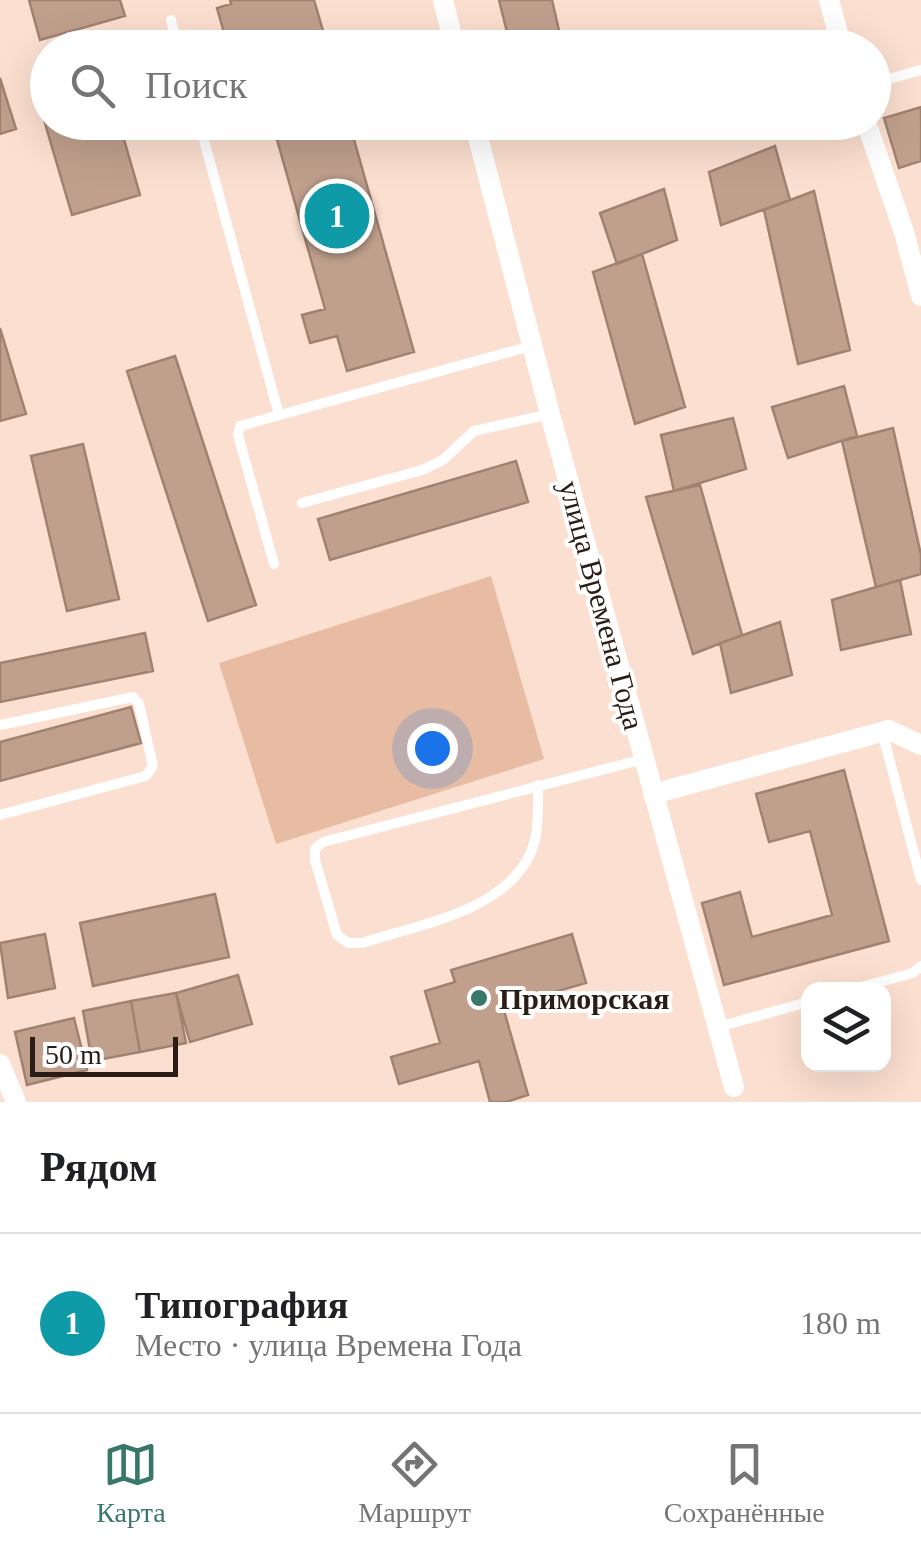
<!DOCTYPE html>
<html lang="ru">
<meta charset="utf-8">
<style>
body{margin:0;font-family:"Times New Roman",serif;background:#f6f6f6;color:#202124}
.controls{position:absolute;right:30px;bottom:30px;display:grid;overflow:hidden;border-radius:20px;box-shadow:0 10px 40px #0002}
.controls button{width:90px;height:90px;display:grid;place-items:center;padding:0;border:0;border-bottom:2px solid #e0e0e0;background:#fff;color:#202124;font:50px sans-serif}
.scale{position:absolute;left:30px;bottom:25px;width:148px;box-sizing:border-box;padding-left:10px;border:5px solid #291d15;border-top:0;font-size:28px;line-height:35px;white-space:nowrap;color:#291d15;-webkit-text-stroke:8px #fff;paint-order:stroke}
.you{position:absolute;left:432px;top:748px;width:35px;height:35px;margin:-25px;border:8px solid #fff;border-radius:50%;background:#1a73e8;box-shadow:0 0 0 15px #1a73e833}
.badge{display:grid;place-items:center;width:65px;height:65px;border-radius:50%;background:#377869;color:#fff;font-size:32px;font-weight:700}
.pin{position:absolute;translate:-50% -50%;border:5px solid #fff;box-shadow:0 2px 10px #0006}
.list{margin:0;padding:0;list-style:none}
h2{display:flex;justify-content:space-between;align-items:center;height:130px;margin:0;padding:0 40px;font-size:42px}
h2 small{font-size:32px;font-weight:400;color:#757577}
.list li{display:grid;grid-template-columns:65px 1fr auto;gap:30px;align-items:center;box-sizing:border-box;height:180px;padding:0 40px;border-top:2px solid #e0e0e0}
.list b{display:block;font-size:38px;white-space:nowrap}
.list p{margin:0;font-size:32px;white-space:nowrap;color:#757577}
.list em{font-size:32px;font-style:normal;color:#757577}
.icon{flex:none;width:55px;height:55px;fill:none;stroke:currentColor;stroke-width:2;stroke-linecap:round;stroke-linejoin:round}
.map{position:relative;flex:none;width:921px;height:1102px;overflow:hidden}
.search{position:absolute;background:#fff;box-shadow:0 10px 40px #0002;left:30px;right:30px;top:30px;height:110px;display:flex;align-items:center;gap:25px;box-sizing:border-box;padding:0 35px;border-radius:55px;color:#757577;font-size:38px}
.sheet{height:310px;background:#fff}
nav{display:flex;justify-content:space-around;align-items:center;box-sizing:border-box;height:140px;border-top:2px solid #e0e0e0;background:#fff;font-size:28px;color:#757577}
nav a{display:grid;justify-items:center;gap:5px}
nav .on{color:#377869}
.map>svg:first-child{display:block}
.green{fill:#e8bca2}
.building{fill:#c0a08d;stroke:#a18271;stroke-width:2.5}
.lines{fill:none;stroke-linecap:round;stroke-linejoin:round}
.lane{stroke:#fff;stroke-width:10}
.street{stroke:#fff;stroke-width:20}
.poi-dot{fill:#377869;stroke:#fff;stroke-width:4}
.labels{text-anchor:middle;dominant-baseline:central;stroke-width:8;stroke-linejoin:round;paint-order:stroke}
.street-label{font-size:30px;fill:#291d15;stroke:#fff}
.poi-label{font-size:30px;font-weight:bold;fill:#291d15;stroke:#fff;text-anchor:start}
</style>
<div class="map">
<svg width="921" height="1102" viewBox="0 0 921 1102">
<rect width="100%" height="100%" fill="#fbdfd0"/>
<path class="green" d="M491 576 544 759 276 844 219 663Z"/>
<path class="building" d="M29 0H120L125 16 40 40Z
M230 0H314L328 48H251L248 37 227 43 217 8 231 4Z
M499 0H552L563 48H511Z
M0 78 16 129 0 134Z
M48 93V122H119L140 195 72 215 37 96Z
M921 107V161L899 168 884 118Z
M272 122H349L414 352 347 371 337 336 310 343 302 315 325 309Z
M775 146 790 200 721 225 709 172Z
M664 189 677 240 617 264 600 213Z
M814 191 850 350 798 364 764 210Z
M642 254 685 407 635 424 593 272Z
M0 328 26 414 0 421Z
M175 356 256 605 208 621 127 371Z
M844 386 857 436 788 458 772 407Z
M733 418 746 469 674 491 661 435Z
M893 428 921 555V574L876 587 842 441Z
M83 444 119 599 67 611 31 456Z
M516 461 528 502 330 560 318 519Z
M700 485 742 635 693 654 646 497Z
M900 580 911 634 841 650 832 600Z
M780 622 792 675 731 693 720 643Z
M145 633 153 671 0 702V663Z
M131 707 141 743 0 781V742Z
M844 770 889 941 724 985 702 903 740 892 752 937 832 915 810 831 769 842 756 794Z
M215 894 229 957 93 986 80 923Z
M45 934 55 988 8 998 0 943Z
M572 934 586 983 503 1007 528 1095 506 1102H490L479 1061 399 1084 391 1057 440 1043 425 991 455 982 451 970Z
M238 975 252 1024 190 1042 176 993Z
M176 993 186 1043 140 1052 131 1001Z
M131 1001 140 1052 92 1061 83 1011Z
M74 1018 87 1070 27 1085 15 1032Z"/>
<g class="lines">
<path class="lane" d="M171 20 178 48
M874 83 921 70
M199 122 279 415
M302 503 422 470 443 460 474 431 550 414
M274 564 238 435 240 426 531 346
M0 725 133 697 139 704 153 766 146 776 0 815
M882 731 921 880
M538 785C538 803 539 822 535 840 518 909 421 924 362 943H348L337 935 315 860V849L323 842 644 759
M854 989 913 973 921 966
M718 1027 808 1002"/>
<path class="street" d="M443 0 455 48
M829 0 842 48
M474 122 550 414 734 1087
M866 122 904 232 921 296
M653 794 889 730 921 745
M0 1064 16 1102"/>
</g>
<circle class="poi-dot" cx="479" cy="998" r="10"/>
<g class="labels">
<g class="street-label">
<text transform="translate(602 605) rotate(75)">улица Времена Года</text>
</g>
<g class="poi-label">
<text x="499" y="998">Приморская</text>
</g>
</g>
</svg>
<div class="controls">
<button><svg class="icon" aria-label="layers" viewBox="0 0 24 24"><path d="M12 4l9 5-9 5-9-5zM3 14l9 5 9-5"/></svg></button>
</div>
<div class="scale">50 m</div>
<div class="you"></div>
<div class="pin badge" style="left:337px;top:216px;background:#0f9aa8">1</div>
<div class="search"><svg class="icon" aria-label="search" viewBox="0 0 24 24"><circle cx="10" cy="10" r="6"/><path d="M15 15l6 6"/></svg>Поиск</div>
</div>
<section class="sheet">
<h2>Рядом<small></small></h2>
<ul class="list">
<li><span class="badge" style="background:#0f9aa8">1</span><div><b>Типография</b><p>Место · улица Времена Года</p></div><em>180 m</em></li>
</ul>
</section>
<nav>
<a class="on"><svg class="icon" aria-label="map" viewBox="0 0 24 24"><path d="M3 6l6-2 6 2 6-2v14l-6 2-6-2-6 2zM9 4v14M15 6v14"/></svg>Карта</a>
<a><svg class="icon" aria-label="directions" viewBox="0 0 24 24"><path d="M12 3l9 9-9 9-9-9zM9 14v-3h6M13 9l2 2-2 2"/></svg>Маршрут</a>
<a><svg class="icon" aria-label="saved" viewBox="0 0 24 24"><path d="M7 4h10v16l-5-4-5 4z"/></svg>Сохранённые</a>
</nav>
